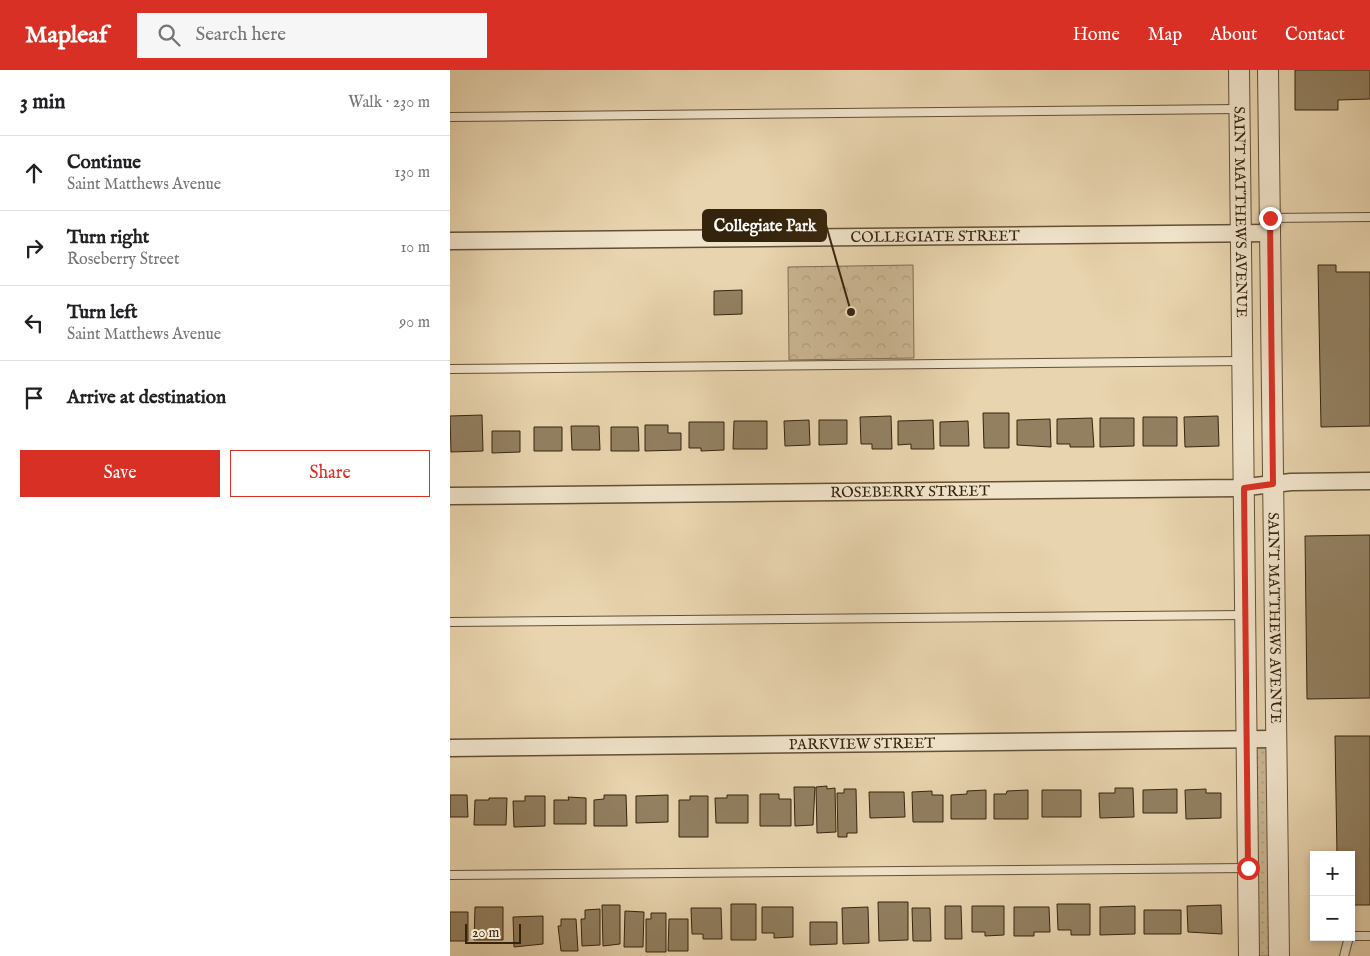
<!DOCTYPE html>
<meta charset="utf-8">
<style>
body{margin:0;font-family:"IM FELL English",serif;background:#f6f6f6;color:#202124}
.controls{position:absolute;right:15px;bottom:15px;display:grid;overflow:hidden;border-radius:0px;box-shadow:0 2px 8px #0003}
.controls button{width:45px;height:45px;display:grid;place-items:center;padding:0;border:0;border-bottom:1px solid #e0e0e0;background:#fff;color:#202124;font:25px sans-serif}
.scale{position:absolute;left:15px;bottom:12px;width:56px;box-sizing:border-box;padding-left:5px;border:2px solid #35240d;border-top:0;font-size:14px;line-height:18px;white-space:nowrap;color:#35240d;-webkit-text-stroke:4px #f0e3ca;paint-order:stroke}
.stop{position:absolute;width:15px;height:15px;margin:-11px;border:4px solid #d93025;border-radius:50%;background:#fff}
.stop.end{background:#d93025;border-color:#fff;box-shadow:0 1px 5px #0008}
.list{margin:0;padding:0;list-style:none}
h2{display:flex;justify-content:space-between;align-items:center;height:65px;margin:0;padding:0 20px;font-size:21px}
h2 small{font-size:16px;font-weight:400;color:#757577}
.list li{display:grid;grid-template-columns:32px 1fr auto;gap:15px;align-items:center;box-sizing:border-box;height:75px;padding:0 20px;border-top:1px solid #e0e0e0}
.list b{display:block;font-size:19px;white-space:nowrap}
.list p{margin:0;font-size:16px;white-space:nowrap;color:#757577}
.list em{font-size:16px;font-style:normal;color:#757577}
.actions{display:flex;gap:10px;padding:15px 20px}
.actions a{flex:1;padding:11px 0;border:1px solid #d93025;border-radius:0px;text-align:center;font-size:18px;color:#d93025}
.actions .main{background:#d93025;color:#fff}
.icon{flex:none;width:28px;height:28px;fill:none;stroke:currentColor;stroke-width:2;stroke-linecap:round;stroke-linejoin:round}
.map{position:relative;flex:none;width:920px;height:886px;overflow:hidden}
header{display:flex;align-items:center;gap:30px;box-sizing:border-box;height:70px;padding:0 25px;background:#d93025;color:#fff}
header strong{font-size:24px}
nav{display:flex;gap:28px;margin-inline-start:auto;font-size:18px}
.search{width:350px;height:45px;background:#f6f6f6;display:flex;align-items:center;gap:12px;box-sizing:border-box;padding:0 18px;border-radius:0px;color:#757577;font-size:19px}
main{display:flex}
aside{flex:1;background:#fff}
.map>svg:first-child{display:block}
.grass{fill:url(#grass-dots);stroke:#806d50}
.park{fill:url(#park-crowns);stroke:#806d50}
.building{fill:#928061;stroke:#35240d}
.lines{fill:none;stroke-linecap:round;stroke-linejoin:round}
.service-casing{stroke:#625035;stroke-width:10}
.minor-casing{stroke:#625035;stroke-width:19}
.tertiary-casing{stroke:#625035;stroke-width:22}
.service{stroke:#f0e3ca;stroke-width:8}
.minor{stroke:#f0e3ca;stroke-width:16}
.tertiary{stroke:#f0e3ca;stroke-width:20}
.route{stroke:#d93025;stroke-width:6}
.labels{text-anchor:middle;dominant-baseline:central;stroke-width:4;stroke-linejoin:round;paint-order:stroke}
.street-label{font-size:15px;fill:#35240d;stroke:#f0e3ca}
.leader{fill:none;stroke:#35240d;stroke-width:2}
.callout-dot{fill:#35240d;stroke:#f0e3ca;stroke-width:2}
.callout{fill:#35240d;stroke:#35240d;stroke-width:2}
.callout-label{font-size:16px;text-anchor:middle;font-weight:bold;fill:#fff}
</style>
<header>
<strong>Mapleaf</strong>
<div class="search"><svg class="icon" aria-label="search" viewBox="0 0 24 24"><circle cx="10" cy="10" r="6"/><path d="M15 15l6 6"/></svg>Search here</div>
<nav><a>Home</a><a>Map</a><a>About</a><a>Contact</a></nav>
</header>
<main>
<aside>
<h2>3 min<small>Walk · 230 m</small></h2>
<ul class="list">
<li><svg class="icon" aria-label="ahead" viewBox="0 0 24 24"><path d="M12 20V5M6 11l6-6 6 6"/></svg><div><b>Continue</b><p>Saint Matthews Avenue</p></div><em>130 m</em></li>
<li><svg class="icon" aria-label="right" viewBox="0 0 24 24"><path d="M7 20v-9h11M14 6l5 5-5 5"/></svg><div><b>Turn right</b><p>Roseberry Street</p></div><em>10 m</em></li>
<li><svg class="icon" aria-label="left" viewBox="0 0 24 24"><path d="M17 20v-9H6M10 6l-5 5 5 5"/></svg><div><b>Turn left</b><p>Saint Matthews Avenue</p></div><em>90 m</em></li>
<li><svg class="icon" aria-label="arrive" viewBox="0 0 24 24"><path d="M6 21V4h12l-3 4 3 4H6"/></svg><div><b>Arrive at destination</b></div></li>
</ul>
<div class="actions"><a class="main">Save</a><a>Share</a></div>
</aside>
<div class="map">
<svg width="920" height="886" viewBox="0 0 920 886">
<defs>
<pattern id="grass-dots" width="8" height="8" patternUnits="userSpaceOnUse" patternTransform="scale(1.25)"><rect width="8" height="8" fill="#cab693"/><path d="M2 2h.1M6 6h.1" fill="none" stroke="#ae9c7e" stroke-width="1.8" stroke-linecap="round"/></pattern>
<pattern id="park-crowns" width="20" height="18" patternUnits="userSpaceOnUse" patternTransform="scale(1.25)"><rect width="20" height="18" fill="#cab693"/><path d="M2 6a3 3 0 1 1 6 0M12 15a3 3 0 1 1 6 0" fill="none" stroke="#ae9c7e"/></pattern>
</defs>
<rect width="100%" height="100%" fill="#e8d4ae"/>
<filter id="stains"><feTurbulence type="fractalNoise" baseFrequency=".004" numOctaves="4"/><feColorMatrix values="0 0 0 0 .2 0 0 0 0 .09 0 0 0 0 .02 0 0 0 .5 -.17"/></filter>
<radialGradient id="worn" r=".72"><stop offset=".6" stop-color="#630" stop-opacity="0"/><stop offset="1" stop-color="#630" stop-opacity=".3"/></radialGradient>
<path class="grass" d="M826 669 829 886H799L797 670Z"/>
<path class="park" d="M463 195 464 288 339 290 338 197Z"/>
<path class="building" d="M845 0H920V29L888 30V40H845Z
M868 195H886V202H920V356L871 357Z
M292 220V244L264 245V221Z
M533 343H559V378H534Z
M32 345 33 381 1 382 0 346Z
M441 346 442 379H422V374H411L410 347Z
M768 346 769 376 735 377 734 347Z
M693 347H727V376H693Z
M642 348 644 377H620V374H607V349Z
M650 348H684V376L650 377Z
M600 349 601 377 567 375V350Z
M359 350 360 375 335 376 334 351Z
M369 350H397V374L369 375Z
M483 350 484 379H461V374L448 375V351Z
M284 351H317V379H283Z
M518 351 519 376H490V352Z
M239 352H274V380L251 381V378H239Z
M195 355H218V363H231V380L195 381Z
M121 356H149L150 380H122Z
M84 357H112V381H84Z
M161 357H188L189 381H161Z
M42 361H70V382L42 383Z
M920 465V628L857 629 855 466Z
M885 666H920V835H901V785H887Z
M377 716V719L385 718 386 762 367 763 366 717Z
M344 717H365L363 755 345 756Z
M665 718H683L684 747 650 748 649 723H665Z
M394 719H406L407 763H397V767H388L387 723H394Z
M727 719V743H693V720Z
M756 719V723H771V748L736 749 735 720Z
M536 720V749H501V725L517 724V721Z
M578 720V749H544V724H556L557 721Z
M592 720H631V747H592Z
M482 721V725H493V752H463L462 722Z
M419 722H454L455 747 420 748Z
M310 724H329V729H341V756H310Z
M0 725H17L18 747H0Z
M154 725H176L177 756H144V730L154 729Z
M218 725V752L186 753V726Z
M277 725H298V753H266L265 728H277Z
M75 726H95V756L64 757 63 731H75Z
M240 726H258V767H229V730H240Z
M118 727 136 728V754H104V730H119Z
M39 728H57L56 755H24L25 730H39Z
M428 832H458V870L429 871Z
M281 834H306V870H281Z
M607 834H640V865H621V860H608Z
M152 835H170V874L153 876Z
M771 835 772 864 738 862 737 836Z
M495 836H511L512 869H495Z
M522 836H554V865L535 866V862H522Z
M685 836V864L650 865V837Z
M25 837H53V870H24Z
M312 837H343V867L324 868V863H312Z
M418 837 419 873 393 874 392 838Z
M564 837H599L600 862H584V866H564Z
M241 838H271L272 869H253V864H242Z
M462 838H480L481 871H463Z
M150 839V875L132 876 131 849H135V840Z
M694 840H731V864H694Z
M175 841 194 842 193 877H174Z
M0 842H18V871H0Z
M201 843H216V882H196V849H201Z
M93 846V874L64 877 63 847Z
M111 849H126L128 881H111L108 856H111Z
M219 849H238V881H218Z
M360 852H387V874L360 875Z"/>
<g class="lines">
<defs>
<path id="service" d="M0 47 789 39
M820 148 920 147
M0 299 792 291
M0 552 795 545
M0 805 798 798
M901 866H920
M894 886 899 867"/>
<g id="minor">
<path id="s1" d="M0 171 820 163"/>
<path id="s2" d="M0 426 788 418 841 412 920 411"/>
<path id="s3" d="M0 678 826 669"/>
</g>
<g id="tertiary">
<path id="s4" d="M789 0 799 886"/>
<path id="s5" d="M818 0 829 886"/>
</g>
</defs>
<use href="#service" class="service-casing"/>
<use href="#minor" class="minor-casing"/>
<use href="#tertiary" class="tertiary-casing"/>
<use href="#service" class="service"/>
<use href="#minor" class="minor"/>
<use href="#tertiary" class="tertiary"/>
</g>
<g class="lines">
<path class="route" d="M798 798 794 418 823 414 820 148"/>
</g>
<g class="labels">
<g class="street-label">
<text stroke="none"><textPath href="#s4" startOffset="142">SAINT MATTHEWS AVENUE</textPath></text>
<text stroke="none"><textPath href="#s1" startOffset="485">COLLEGIATE STREET</textPath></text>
<text stroke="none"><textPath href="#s2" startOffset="460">ROSEBERRY STREET</textPath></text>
<text stroke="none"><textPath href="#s5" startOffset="548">SAINT MATTHEWS AVENUE</textPath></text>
<text stroke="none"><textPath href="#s3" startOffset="412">PARKVIEW STREET</textPath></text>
</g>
</g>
<path class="leader" d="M401 242L376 155"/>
<circle class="callout-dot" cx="401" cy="242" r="5"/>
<rect class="callout" x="253" y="140" width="123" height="31" rx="5"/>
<g class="callout-label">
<text x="315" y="161">Collegiate Park</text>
</g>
<rect width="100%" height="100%" filter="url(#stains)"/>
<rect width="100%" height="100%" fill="url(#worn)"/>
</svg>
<div class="controls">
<button>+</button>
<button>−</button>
</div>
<div class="scale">20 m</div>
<div class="stop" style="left:798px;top:798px"></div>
<div class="stop end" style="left:820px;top:148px"></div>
</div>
</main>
